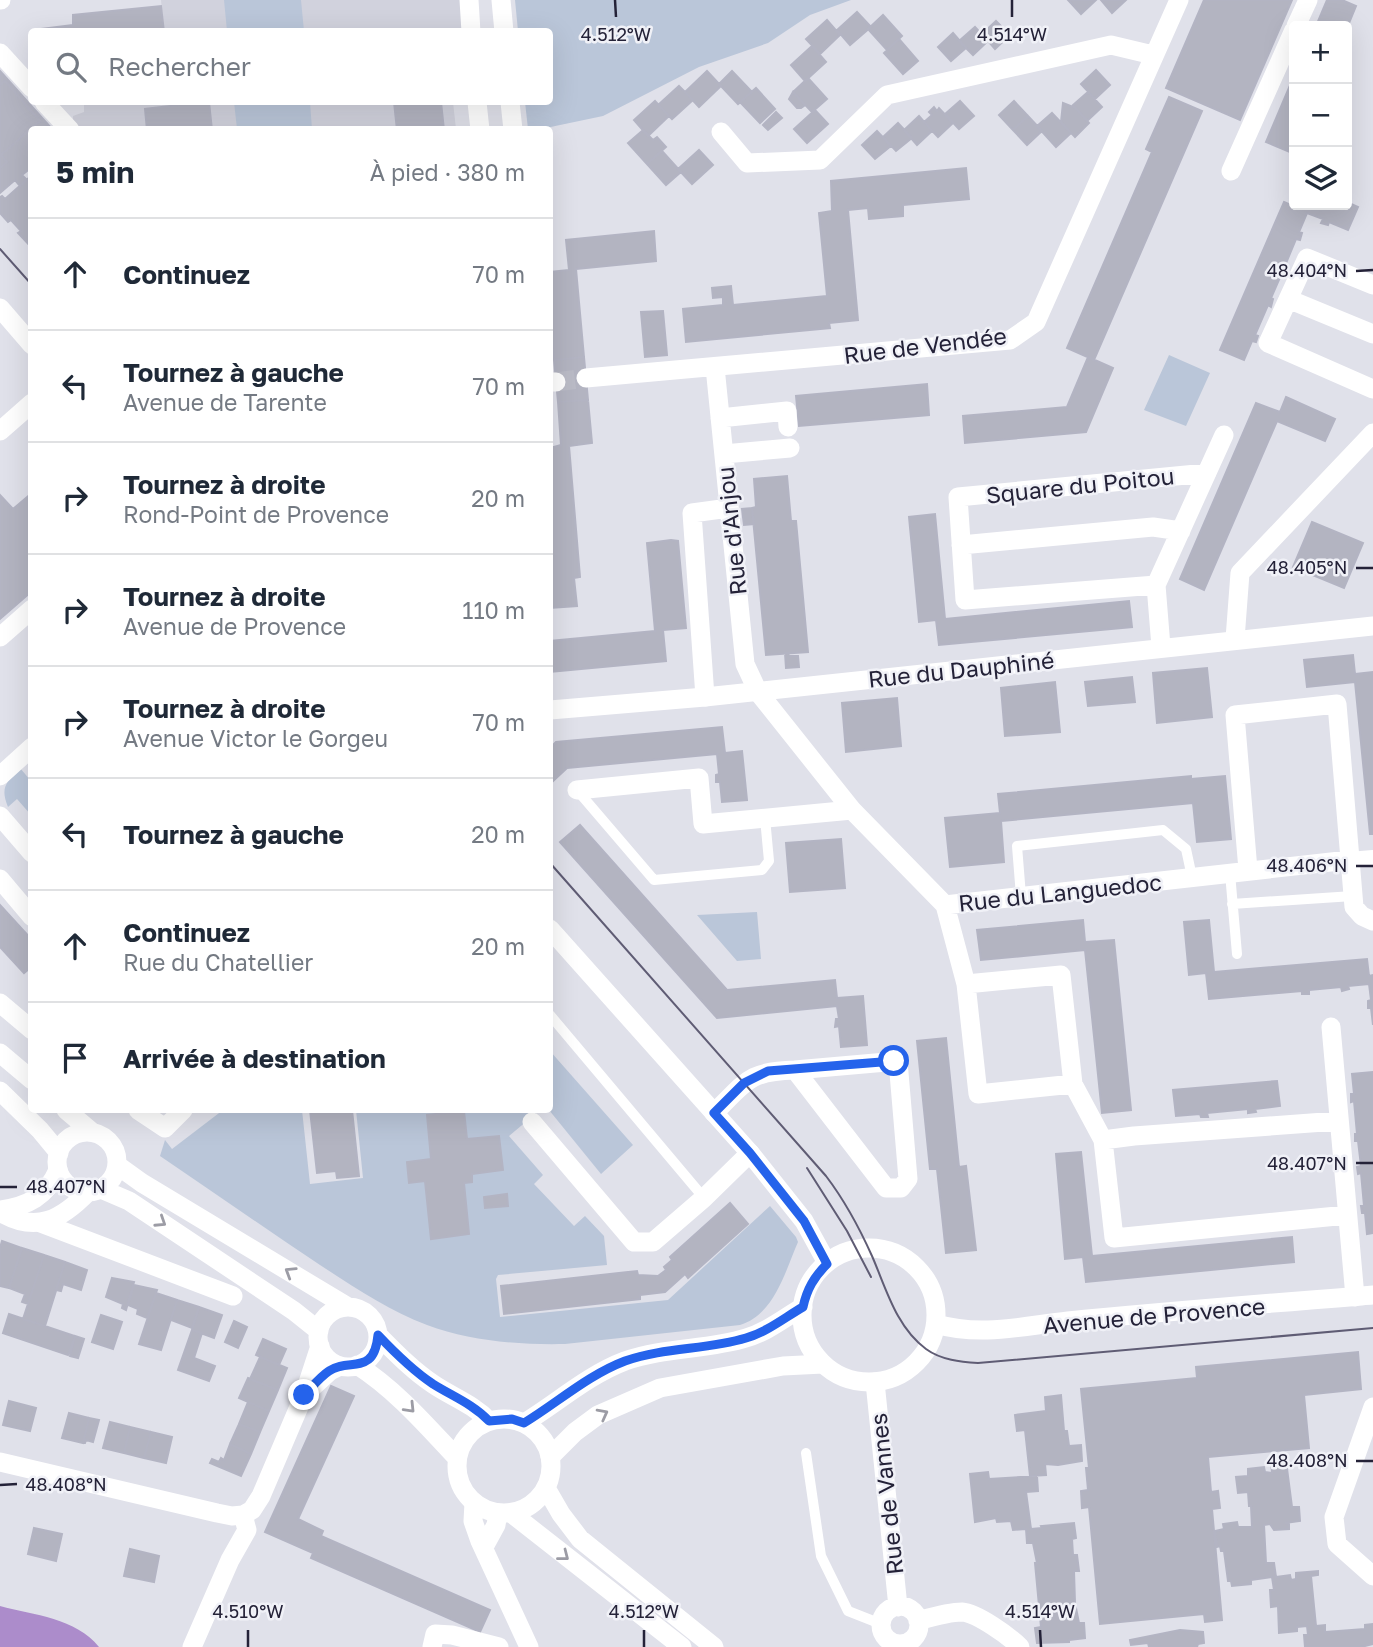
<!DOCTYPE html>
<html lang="fr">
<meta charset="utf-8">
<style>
body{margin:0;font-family:"Golos Text",sans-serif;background:#f6f6f7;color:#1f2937}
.controls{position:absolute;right:21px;top:21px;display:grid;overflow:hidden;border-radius:7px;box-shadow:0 7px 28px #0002}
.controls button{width:63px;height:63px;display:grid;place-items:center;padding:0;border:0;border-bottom:2px solid #e0e1e3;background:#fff;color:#1f2937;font:35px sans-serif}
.stop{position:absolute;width:21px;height:21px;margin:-16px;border:5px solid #2563eb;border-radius:50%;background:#fff}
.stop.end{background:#2563eb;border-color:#fff;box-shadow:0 2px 7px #0008}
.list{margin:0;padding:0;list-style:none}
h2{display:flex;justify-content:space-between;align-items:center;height:91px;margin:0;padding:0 28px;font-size:30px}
h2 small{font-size:23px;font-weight:400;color:#747a83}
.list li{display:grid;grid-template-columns:46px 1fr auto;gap:21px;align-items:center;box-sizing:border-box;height:112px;padding:0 28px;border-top:2px solid #e0e1e3}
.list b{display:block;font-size:26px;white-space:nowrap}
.list p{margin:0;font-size:23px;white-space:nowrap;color:#747a83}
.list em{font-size:23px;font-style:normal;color:#747a83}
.icon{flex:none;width:38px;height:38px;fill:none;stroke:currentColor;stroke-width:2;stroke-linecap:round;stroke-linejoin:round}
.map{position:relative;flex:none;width:1373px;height:1647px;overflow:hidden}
.search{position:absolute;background:#fff;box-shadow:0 7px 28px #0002;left:28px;top:28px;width:525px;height:77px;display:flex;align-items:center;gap:18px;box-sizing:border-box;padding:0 24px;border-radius:7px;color:#747a83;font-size:26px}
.panel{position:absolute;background:#fff;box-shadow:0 7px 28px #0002;left:28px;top:126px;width:525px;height:987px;border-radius:7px}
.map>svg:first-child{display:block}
.built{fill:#d1d2dd}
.green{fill:#bac6d9}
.water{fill:#ac8ccb}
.building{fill:#b3b4c1;stroke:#b3b4c3;stroke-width:2}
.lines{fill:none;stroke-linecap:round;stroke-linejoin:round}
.minor-tunnel{stroke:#babbc6;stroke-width:19;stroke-dasharray:19 10;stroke-linecap:butt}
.service{stroke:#fff;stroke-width:10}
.pedestrian{stroke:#fff;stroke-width:16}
.minor{stroke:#fff;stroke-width:19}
.tertiary{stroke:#fff;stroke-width:19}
.secondary{stroke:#fff;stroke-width:19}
.tram{stroke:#5f5c74;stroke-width:2}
.oneway{stroke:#9c9ca5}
.route{stroke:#2563eb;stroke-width:9}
.ticks{fill:none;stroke:#242238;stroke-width:2.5}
.labels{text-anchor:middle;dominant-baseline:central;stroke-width:5;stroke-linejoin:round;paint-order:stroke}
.street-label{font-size:23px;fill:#242238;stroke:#f0f1f7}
.ticks-label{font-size:18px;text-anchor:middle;fill:#242238;stroke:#f0f1f7;stroke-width:5;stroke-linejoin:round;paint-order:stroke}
</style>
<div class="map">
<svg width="1373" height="1647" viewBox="0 0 1373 1647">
<rect width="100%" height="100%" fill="#e0e1ea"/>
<path class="built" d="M161 0H460L463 31H164Z
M84 102H453L456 129 80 130 73 122V116L84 112Z"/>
<path class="green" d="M224 0H301L304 31H227Z
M515 0H851L810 15 768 43 699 67 603 116 541 129H528L525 102H550V32L518 31Z
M234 102H310L312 129H237Z
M1169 355 1210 373 1186 426 1144 410Z
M20 768 31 781V815L17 799 8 807C0 788 6 782 20 768Z
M757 912 761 959 737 961 697 915Z
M550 1051 633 1145 601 1174 549 1110Z
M223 1110H302L310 1184 363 1178 356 1110H540L509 1136 543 1175 534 1184 574 1226 585 1216 604 1236 607 1265 498 1275 496 1279 500 1317 668 1300 770 1206 796 1237 798 1242C785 1272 774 1315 740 1325L565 1344C519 1345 470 1341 427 1325 389 1311 354 1287 320 1265 266 1229 213 1192 160 1156L165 1140 172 1149Z"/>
<path class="water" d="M0 1606C34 1615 76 1618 99 1647H0Z"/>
<path class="building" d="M1068 0H1096L1081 14Z
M1101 0H1126L1112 13Z
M1204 0H1292L1240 120 1166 88Z
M1327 0H1342L1356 6 1347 28 1316 26Z
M161 6 164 32H41L40 29 73 25V15Z
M857 12 871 27 850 45 837 30Z
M883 15 902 36 887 50 868 29Z
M827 20 840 35 820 54 806 39Z
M996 21 1010 35 995 49 982 34Z
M975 27 988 41 973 55 959 41Z
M953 33 966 48 951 61 938 47Z
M899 39 918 61 903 74 884 53Z
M812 46 826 62 805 81 791 65Z
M1096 70 1110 85 1095 99 1081 84Z
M0 71 53 130H32V167L22 175 27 180 20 186 15 180 0 193V168L7 162 1 155 40 121 5 81 0 85Z
M707 71 721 86 699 107 685 92Z
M732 71 752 92 738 104 719 84Z
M1294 76V148L1292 153 1266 142Z
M808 78 827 99 812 112 793 92Z
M5 81 40 121 1 155 7 162 0 168V85Z
M679 86 693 100 672 119 658 105Z
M756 88 775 109 760 123 740 102Z
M793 92 805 105 801 108H797L789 99Z
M1088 92 1102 107 1087 121 1073 105Z
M1169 97 1202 111 1094 360 1067 348 1152 152 1146 149Z
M655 101 669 116 648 136 634 120Z
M960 101 974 116 959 129 945 114Z
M1014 101 1028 116 1013 130 999 115Z
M178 102H209L212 130H147L145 109 179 105Z
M394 102H441L444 130H397Z
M1063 103 1076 108 1089 123 1075 137 1061 122Z
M934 107 937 111 939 108 953 123 938 137 924 122 932 115 929 112Z
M815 110 828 124 807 143 794 129Z
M776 112 782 118 768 130 763 125Z
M1052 113 1071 133 1056 147 1037 126Z
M919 116 932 131 917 145 904 130Z
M1028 116 1042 131 1027 145 1013 130Z
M898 123 912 138 896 151 883 137Z
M643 130 653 140 657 137 666 147 647 164 628 143Z
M877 131 891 146 875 159 862 145Z
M699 150 713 165 692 184 678 169Z
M662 151 681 172 666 185 647 164Z
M966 168 969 199 903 205V216L869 219 868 208 848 210 858 320 829 323 830 328 686 342 683 309 723 305V297L713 298 712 288 731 286 733 305 827 296 819 213 832 211 831 181Z
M32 175V248L18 233 21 231 11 220 8 222 0 213V197L2 196 5 199Z
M1284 202 1300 209 1301 205H1347V202L1358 207 1348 230 1329 222 1328 225 1321 223 1323 219 1307 213 1299 232 1302 233 1300 240 1296 239 1284 268 1287 270 1284 277 1281 275 1271 298 1273 299 1271 307 1268 305 1255 335 1258 336 1256 342 1252 341 1244 360 1220 350Z
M654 231 656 261 576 269 584 357 554 360 550 316V272L569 270 566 240Z
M663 311 667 355 645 357 641 312Z
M584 357 588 400 558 402 554 360Z
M1088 357 1113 368 1086 432 965 443 963 416 1067 407Z
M927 384 929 415 799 426 796 396Z
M1286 397 1335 419 1325 441 1277 421 1204 590 1180 579 1256 403 1280 412Z
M588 400 592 443 569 446 580 577 574 578 577 606 550 608V448L561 445 558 402Z
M787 476 791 521H796L808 652 766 655 752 508 756 507 754 479Z
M32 493V591L0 619V495L13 509Z
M752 508 754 524 744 525 742 509Z
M935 514 945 619 1129 601 1132 627 939 645 936 620 919 622 909 517Z
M1312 522 1363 543 1344 588 1293 567Z
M671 540 678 541 686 628 663 630 666 661 550 672V641L655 631 647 543Z
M785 653H789L790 656H798L799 667 786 668Z
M1353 655 1355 674 1373 672V834H1370L1355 682 1307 687 1304 660Z
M1207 668 1212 717 1157 723 1153 673Z
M1132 677 1135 702 1088 706 1085 682Z
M1055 682 1060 732 1005 736 1001 688Z
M897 698 901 746 846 752 842 703Z
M722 727 725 753 742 751 747 800 722 802 720 782H716V775L719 774 717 754 567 768 550 784V748L556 742Z
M1191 776V779L1225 776 1231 839 1197 842 1193 803 1001 821 1004 862 950 867 945 818 1000 813 998 794Z
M580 825 727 990 835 980 837 998 863 996 867 1045 841 1047 839 1026 835 1027 836 1019H839L837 1006 717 1018 560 842Z
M841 839 845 888 790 892 786 843Z
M0 905 32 940V969L30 968 24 973 0 947Z
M1083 920 1085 942 1114 940 1131 1110 1102 1113 1085 950 981 960 977 930Z
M1209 920 1214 972 1367 959 1369 976 1373 975V1025L1371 1008H1368V1001L1371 1000 1369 984 1348 986 1349 989 1342 991 1341 987 1309 990V994H1302V991L1209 999 1206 973 1189 975 1184 922Z
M946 1038 959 1167 966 1166 976 1250 946 1253 937 1169H930L917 1041Z
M1373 1072V1233L1367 1234 1365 1213H1362L1361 1206H1364L1361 1173 1358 1174 1357 1167 1361 1166 1358 1141H1355V1134H1357L1354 1101 1351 1102V1094H1354L1352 1074Z
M1277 1081 1280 1106 1255 1109 1256 1112 1248 1113V1109L1207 1113 1208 1117H1201L1200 1114 1176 1116 1173 1090Z
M310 1110H352L359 1176 337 1178 336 1171 317 1173Z
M464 1111 467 1139 499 1136 503 1170 472 1174V1182L464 1183 469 1234 431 1239 425 1181 409 1183 407 1162 431 1159 427 1115Z
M1081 1152 1092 1256 1292 1237 1294 1262 1086 1282 1083 1257 1065 1259 1056 1154Z
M507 1194 508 1206 485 1208 484 1197Z
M730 1203 748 1224 688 1278 685 1274 665 1292 640 1295V1299L504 1314 501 1286 637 1271 638 1275 658 1276 666 1270 664 1267 672 1260 670 1257Z
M2 1241 22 1248 9 1288 0 1286V1248Z
M22 1248 44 1255 28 1304 22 1302 25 1294 9 1288Z
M44 1255 65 1262 45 1326 23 1319Z
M65 1262 87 1270 81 1290 63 1284 61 1291 56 1290Z
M112 1278 134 1282 126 1310 122 1308 123 1304 106 1297Z
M134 1285 157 1290 147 1318 137 1314 138 1309 128 1305Z
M156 1293 177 1300 161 1350 139 1344Z
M177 1300 199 1307 192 1328 171 1320Z
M199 1307 222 1315 214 1338 192 1330Z
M9 1314 75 1336 68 1355 3 1333Z
M101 1315 122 1322 113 1349 92 1342Z
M234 1321 247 1327 238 1348 225 1342Z
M192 1330 202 1333 194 1358 215 1366 209 1381 178 1370Z
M75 1336 84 1339 78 1358 70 1356Z
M263 1339 286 1349 279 1365 256 1355Z
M1358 1352 1361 1389 1304 1395 1309 1448 1208 1457 1211 1492 1218 1491 1220 1508 1212 1509 1222 1620 1205 1622 1204 1614 1100 1624 1089 1507 1082 1508 1081 1491 1088 1490 1086 1468H1089L1081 1389 1197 1378 1196 1367Z
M260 1357 287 1368 278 1390 250 1379Z
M248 1378 278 1390 269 1411 239 1398Z
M331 1386 354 1396 298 1519 323 1531 321 1536 490 1610 480 1632 311 1558 313 1553 265 1532Z
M1061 1395 1064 1431H1067L1069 1446 1081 1445 1082 1461 1058 1465 1045 1464 1046 1475 1030 1476 1025 1430 1017 1431 1015 1415 1046 1411 1045 1397Z
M9 1401 36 1408 30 1431 3 1425Z
M248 1402 269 1411 260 1432 239 1424Z
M69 1413 89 1418 83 1443 62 1438Z
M89 1418 99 1420 93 1442 86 1440 85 1443H83Z
M110 1422 130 1427 124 1453 103 1448Z
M239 1424 260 1432 251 1454 230 1444Z
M130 1427 151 1432 144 1458 124 1453Z
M151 1432 172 1437 166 1463 144 1458Z
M230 1444 251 1454 241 1476 210 1463 212 1459 219 1462 221 1458 224 1460Z
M1286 1461 1292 1507H1299L1300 1521 1285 1523 1289 1524V1529L1274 1530 1270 1524 1264 1525 1266 1563H1274L1276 1577 1290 1575 1291 1580 1296 1579V1573L1318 1571V1575L1311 1576 1316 1626 1325 1625V1632L1365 1629V1625L1373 1624V1644L1361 1647H1305L1304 1635H1308L1307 1626 1297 1627V1631L1279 1633 1278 1606 1271 1607 1270 1590H1274L1272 1577 1251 1580V1584L1232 1586 1231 1581H1228L1224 1551H1221L1220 1546 1217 1547 1215 1531 1224 1529 1223 1524 1237 1522 1238 1527H1252L1251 1506H1249L1248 1492 1238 1493 1236 1477 1248 1476V1469L1264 1467 1265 1472 1272 1473 1271 1462Z
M988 1472 989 1479 1037 1476 1038 1491 1026 1492 1031 1529 1042 1528 1041 1526 1074 1523 1076 1538 1072 1539 1073 1555H1077L1079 1571H1074L1075 1603 1079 1623H1084L1085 1638 1069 1640V1642L1037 1643 1035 1628 1041 1627 1035 1563H1037L1033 1543H1027L1026 1529 1013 1530 1011 1521 997 1522 996 1518 975 1522 970 1474Z
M34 1528 62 1534 56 1561 28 1554Z
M130 1549 159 1556 154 1582 124 1576Z
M1180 1630 1203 1632 1204 1643 1198 1644 1197 1647H1149L1148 1643 1131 1645 1130 1640Z"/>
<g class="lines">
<path class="minor-tunnel" d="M556 382 586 378"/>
<path class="service" d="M577 790 654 880 762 870 769 861 765 818
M1230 873 1237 954
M1021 896 1017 846 1163 830 1186 849 1192 877
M1232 904 1353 896
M550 1015 704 1198
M806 1453 821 1556 848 1611 881 1624"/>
<path class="pedestrian" d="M1349 860 1373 858"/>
<path class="minor" d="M469 0 471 32
M501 0 504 32
M1296 26 1308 0
M0 53 32 88
M44 102 70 130
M477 102 480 130
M510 102 513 130
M721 132 747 163 820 160 887 95 1111 45 1153 55
M1231 171 1294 30
M1373 285 1307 258 1268 343 1373 389
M1288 299 1373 334
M715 367 745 664 758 692 852 810 945 905 1349 860
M586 378 1010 340 1036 322 1179 0
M550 382H556
M720 418 787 411 788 427
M0 431 32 403
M724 454 790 448
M961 545 1153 527 1181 531
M1156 585 965 600 958 497 1207 473
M0 637 32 609
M1235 639 1240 573 1373 433
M1161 647 1156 585 1224 435
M705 697 692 513 729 508
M0 776 32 747
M577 790 699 778 703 824 852 810
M0 816 32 853
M1248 870 1235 715 1337 704 1354 907 1362 916 1373 921
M0 879 32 917
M945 905 966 984 1061 975 1073 1084 1103 1140 1114 1238 1347 1215
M966 984 978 1094 1073 1084
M0 1003 32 1030
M1331 1027 1355 1297
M138 1110 165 1128 183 1110
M714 1113C746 1082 748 1071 795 1070L886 1188H901L908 1179 898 1061 795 1070
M532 1122 634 1242H653L704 1198 750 1153
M1103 1140 1134 1136 1338 1121
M41 1223 233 1296
M875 1382 898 1607
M305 1394 330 1371 340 1366
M1373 1407 1334 1517 1337 1544 1373 1576
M0 1462 217 1513 232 1516 243 1515
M474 1503 473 1521 480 1541 529 1647
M243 1515 252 1510 261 1496 304 1395 320 1346
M484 1547 496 1525 498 1513
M881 1625a19 19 0 1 1 38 0a19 19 0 1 1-38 0Z
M918 1621C932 1617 948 1612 962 1612 977 1613 1009 1636 1020 1647
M192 1647 230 1560 247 1530 243 1515
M432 1647 435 1634 452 1635 499 1647"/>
<path class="tertiary" d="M0 0H1
M0 308 32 345
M550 710 705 697 1373 626
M550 929 750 1153 804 1221 827 1263
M0 1210C28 1206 46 1197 58 1170
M0 1212C36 1234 62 1219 88 1192
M802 1315a67 67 0 1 1 134 0a67 67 0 1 1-134 0Z
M936 1324C981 1337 1022 1326 1068 1321 1170 1311 1272 1303 1373 1295
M524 1423C557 1403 588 1375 625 1361 665 1347 707 1350 746 1338 767 1332 784 1318 803 1307
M550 1457 575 1432 598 1415 660 1388 783 1366 823 1364"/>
<path class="secondary" d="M0 1053 32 1080
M0 1091 40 1130 59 1153
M66 1110 92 1132
M57 1162a30 30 0 1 1 60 0a30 30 0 1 1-60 0Z
M117 1165 142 1183 348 1307
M101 1189 129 1201 294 1311 319 1331
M318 1337a30 30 0 1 1 60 0a30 30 0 1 1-60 0Z
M378 1335C395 1352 412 1370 433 1384 452 1397 473 1404 489 1421
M357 1365C396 1390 426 1425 457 1458
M457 1466a47 47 0 1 1 94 0a47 47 0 1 1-94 0Z
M546 1488 561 1514 580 1539 714 1647
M511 1513 682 1647"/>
<path class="tram" d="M0 249 32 285
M550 863 826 1176C845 1201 859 1227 872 1256 886 1288 896 1327 926 1349 941 1360 961 1362 978 1363L1373 1328
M807 1168 847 1231 871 1277"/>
</g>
<defs><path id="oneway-chevron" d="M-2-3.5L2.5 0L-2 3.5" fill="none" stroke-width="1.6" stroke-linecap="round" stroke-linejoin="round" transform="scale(1.75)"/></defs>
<g class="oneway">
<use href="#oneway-chevron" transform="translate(161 1222) rotate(33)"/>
<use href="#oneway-chevron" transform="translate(290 1272) rotate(-148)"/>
<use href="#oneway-chevron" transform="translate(410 1408) rotate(46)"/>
<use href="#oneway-chevron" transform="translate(603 1414) rotate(-28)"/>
<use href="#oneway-chevron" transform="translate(564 1556) rotate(38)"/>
</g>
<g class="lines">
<path class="route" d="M304 1395C312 1387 320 1377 329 1371 349 1357 374 1377 378 1335 395 1353 412 1370 433 1384 452 1396 473 1404 489 1421L512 1419 524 1423C557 1403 588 1375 625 1361 665 1347 707 1350 746 1338 767 1332 784 1318 803 1307 807 1289 814 1277 827 1264L804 1221 750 1153 714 1113 744 1083 768 1071 894 1061"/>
</g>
<path class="ticks" d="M615 0 616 17M1012 0V17M1356 271 1373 270M1356 568H1373M1356 866H1373M1356 1163H1373M0 1187H17M1356 1461H1373M0 1485 17 1484M248 1630V1647M644 1630V1647M1040 1630 1041 1647"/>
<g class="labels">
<g class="street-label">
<text transform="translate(925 345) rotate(-7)">Rue de Vendée</text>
<text transform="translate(1080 485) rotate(-6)">Square du Poitou</text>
<text transform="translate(731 531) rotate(-96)">Rue d'Anjou</text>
<text transform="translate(961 669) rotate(-6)">Rue du Dauphiné</text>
<text transform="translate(1060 892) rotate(-6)">Rue du Languedoc</text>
<text transform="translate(1154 1315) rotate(-5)">Avenue de Provence</text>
<text transform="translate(886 1494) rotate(-96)">Rue de Vannes</text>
</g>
</g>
<g class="ticks-label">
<text x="616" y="41">4.512°W</text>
<text x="1012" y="41">4.514°W</text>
<text x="1307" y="277">48.404°N</text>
<text x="1307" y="574">48.405°N</text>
<text x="1307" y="872">48.406°N</text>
<text x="1307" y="1170">48.407°N</text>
<text x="66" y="1193">48.407°N</text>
<text x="1307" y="1467">48.408°N</text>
<text x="66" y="1491">48.408°N</text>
<text x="248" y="1618">4.510°W</text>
<text x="644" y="1618">4.512°W</text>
<text x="1040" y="1618">4.514°W</text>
</g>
</svg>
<div class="controls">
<button>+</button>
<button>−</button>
<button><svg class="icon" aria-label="layers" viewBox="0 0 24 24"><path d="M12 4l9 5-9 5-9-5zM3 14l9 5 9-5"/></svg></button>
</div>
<div class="stop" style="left:894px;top:1061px"></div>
<div class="stop end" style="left:304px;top:1395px"></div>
<div class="search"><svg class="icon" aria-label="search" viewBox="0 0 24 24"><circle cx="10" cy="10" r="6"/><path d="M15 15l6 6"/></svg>Rechercher</div>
<section class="panel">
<h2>5 min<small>À pied · 380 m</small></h2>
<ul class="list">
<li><svg class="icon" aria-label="ahead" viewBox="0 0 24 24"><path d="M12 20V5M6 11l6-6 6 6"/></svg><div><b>Continuez</b></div><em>70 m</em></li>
<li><svg class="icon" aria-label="left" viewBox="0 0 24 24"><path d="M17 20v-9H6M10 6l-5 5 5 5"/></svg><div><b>Tournez à gauche</b><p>Avenue de Tarente</p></div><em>70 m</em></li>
<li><svg class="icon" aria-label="right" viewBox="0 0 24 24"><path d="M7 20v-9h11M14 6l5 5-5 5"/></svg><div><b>Tournez à droite</b><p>Rond-Point de Provence</p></div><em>20 m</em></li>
<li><svg class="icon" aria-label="right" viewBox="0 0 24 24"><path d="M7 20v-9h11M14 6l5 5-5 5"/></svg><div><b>Tournez à droite</b><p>Avenue de Provence</p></div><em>110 m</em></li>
<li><svg class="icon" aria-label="right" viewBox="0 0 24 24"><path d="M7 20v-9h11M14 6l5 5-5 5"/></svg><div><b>Tournez à droite</b><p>Avenue Victor le Gorgeu</p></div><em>70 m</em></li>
<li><svg class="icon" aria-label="left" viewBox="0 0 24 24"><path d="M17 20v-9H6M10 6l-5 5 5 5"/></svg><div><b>Tournez à gauche</b></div><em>20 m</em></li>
<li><svg class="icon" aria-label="ahead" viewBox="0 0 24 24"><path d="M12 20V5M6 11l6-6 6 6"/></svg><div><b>Continuez</b><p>Rue du Chatellier</p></div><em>20 m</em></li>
<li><svg class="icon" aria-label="arrive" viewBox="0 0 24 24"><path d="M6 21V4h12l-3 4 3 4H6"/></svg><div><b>Arrivée à destination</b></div></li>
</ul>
</section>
</div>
